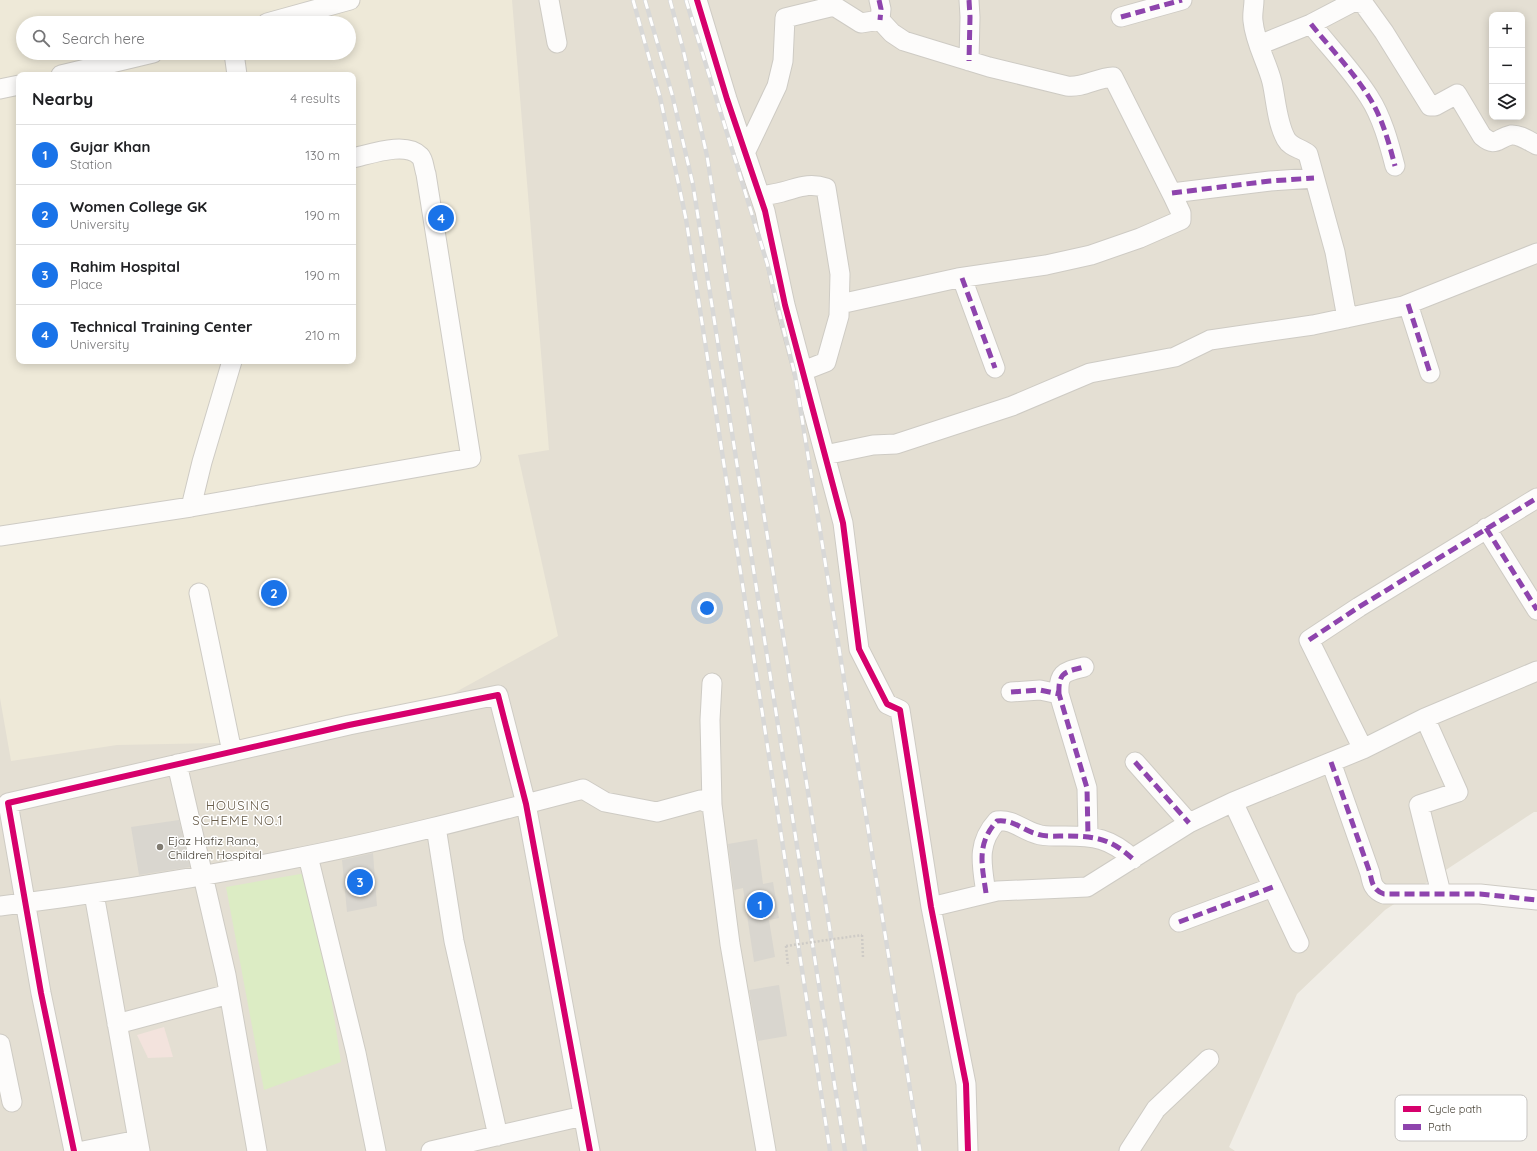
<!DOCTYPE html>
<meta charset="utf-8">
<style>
body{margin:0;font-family:Quicksand,sans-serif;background:#f2f2f2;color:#202124}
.controls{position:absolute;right:12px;top:12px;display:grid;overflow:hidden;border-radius:8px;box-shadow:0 2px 10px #0003}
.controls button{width:36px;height:36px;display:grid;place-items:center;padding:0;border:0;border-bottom:1px solid #e0e0e0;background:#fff;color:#202124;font:20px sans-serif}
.you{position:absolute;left:707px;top:608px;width:14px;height:14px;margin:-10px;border:3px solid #fff;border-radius:50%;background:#1a73e8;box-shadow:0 0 0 6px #1a73e833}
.badge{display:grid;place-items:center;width:26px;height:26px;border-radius:50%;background:#1a73e8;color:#fff;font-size:13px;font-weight:700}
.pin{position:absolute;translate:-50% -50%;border:2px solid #fff;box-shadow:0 1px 4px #0006}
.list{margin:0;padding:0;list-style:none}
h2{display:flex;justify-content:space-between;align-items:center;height:52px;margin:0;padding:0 16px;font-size:17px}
h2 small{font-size:13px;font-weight:400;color:#757577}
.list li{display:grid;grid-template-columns:26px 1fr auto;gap:12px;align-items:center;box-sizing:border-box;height:60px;padding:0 16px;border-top:1px solid #e0e0e0}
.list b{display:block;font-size:15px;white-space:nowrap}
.list p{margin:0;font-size:13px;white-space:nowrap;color:#757577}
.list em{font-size:13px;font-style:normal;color:#757577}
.icon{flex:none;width:22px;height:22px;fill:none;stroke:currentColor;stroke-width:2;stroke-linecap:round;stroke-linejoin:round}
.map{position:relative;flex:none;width:1537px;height:1151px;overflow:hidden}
.search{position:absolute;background:#fff;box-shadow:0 2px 10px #0003;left:16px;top:16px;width:340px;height:44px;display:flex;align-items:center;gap:10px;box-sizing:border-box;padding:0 14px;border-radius:22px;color:#757577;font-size:15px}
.panel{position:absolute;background:#fff;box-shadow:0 2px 10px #0003;left:16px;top:72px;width:340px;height:292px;border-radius:8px}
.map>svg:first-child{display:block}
.residential{fill:#e4dfd3;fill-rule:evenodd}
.education{fill:#eee9d8;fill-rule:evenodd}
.medical{fill:#f3e3dd}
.green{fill:#dcecc4}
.building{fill:#d9d6cf}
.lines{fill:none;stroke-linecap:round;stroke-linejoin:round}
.minor-casing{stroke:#cecbc4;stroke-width:21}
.path{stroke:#cecbc6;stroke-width:2.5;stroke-dasharray:2 2;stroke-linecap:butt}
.minor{stroke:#fdfcfb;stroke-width:19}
.rail-casing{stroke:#d8d8d7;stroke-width:4.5}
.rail{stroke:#fff;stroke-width:3;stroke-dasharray:9;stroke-linecap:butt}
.path-bridge{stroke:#cecbc6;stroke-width:2.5;stroke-dasharray:2 2;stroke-linecap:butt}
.quiet{stroke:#8e44ad;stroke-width:5;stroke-dasharray:10 5;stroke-linecap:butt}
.cycleway-casing{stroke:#fff;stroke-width:8}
.cycleway{stroke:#d6006c;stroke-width:6}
.poi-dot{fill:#817c72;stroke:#fff;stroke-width:1.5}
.labels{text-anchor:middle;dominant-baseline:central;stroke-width:3;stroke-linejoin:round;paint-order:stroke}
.poi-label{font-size:12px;fill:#453f33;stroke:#fff;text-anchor:start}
.neighbourhood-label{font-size:13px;letter-spacing:1px;fill:#695d4a;stroke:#fff}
.key{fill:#fff;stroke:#c7c5c2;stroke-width:1}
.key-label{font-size:11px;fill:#453f33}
</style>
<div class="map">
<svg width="1537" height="1151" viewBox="0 0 1537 1151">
<rect width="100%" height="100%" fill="#f0ede6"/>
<path class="residential" d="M0 0H1537V812H1534L1385 910 1297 994 1229 1147 1235 1151H0ZM1492 15H1522V117H1492ZM23 23H349V53H23ZM19 75H353V361H19Z"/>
<path class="education" d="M0 0H512L549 450 518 455 558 636 423 710 274 742 117 745 11 761 0 698ZM23 23H349V53H23ZM19 75H353V361H19Z"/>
<path class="medical" d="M164 1027 173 1057 148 1058 137 1035Z"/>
<path class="green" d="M312 872 341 1062 264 1090 226 887Z"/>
<path class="building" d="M179 820 190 867 139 875 131 827Z
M757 839 763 884 773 882 779 918 769 920 775 957 754 962 743 888 734 890 728 844Z
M373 853 377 906 347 912 342 860Z
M779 985 787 1036 758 1041 749 990Z"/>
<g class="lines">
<defs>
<path id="minor" d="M549 0 557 43
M697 0 727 99 765 211 785 305 843 523 859 649 887 704 900 710 931 907 966 1084 968 1151
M969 0 970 17 969 61
M1254 0C1254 7 1252 14 1253 21 1255 43 1267 62 1272 82 1276 100 1277 123 1286 139 1291 148 1301 148 1308 154L1335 252 1347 318
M1121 17 1182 0
M267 23 350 0
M1311 24C1330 48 1352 70 1369 97 1382 117 1389 143 1395 166
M1259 45 1311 24 1353 2 1363 3 1384 32 1430 106H1435L1457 94 1482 136C1496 148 1497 138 1511 135 1519 134 1529 141 1537 145
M234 53 237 75
M61 75 153 53
M0 89 19 85
M745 153 777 86 783 61 785 18 834 6 861 23 880 20
M1172 193 1270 181 1314 178
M760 196C767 195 775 194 782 192 798 188 809 182 826 188L840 274 839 316 826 362 803 371
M962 278 995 368
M840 304 958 278 1046 265 1091 255 1140 238 1181 220V213L1173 196 1113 77C1096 78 1083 88 1067 86L989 67 904 41 892 33 880 20 881 9 879 0
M1408 304 1430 373
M825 455 873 445 896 444 1012 406 1090 373 1175 357 1210 340 1313 325 1403 306 1537 253
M191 507 202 462 232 361
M1486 528 1537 610
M0 536 191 507 471 458 426 174C424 169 424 160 420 156 406 141 371 154 353 158
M199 593 232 752
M1011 692 1040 690 1059 694 1087 788 1088 836
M1059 694C1058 672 1065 672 1084 667
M1425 718 1458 792 1419 805 1441 893
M1363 749 1309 640 1359 607 1537 498
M1135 762 1189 823
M1331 762 1370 873C1372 883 1373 890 1384 894H1480L1537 900
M177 764 226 975 257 1151
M1233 802 1299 943
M712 805 730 944 766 1151
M436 827 454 941 498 1136
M308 856 356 1053 376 1151
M986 893C982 865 976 844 997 821 1013 819 1022 830 1037 834 1045 837 1056 836 1065 836 1094 836 1110 838 1133 859
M94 894 140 1151
M0 906C96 894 191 879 286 860 386 841 484 815 583 789L605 802 657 812 701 800 712 805 710 720 712 683
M931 907 997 891 1087 887 1189 823 1233 802 1363 749 1425 718 1537 671
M1179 922 1273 887
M117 1024 229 994
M0 1044 12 1102
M74 1151 41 993 8 803 349 725 498 695 526 804 590 1151
M83 1151 138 1140
M431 1151 583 1116
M1129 1151 1156 1109 1209 1059"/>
</defs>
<use href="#minor" class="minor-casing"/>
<path class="path" d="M862 935 863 957
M786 946 788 966"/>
<use href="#minor" class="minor"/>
<defs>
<path id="rail" d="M633 0 660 97 686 219 830 1151
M645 0 672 94 693 185 845 1151
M670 0 683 49 707 156 865 1151
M686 0 767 263 795 375 920 1151"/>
</defs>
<use href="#rail" class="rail-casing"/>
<use href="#rail" class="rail"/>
<path class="path-bridge" d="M786 946 862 935"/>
<path class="quiet" d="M879 0 881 9 880 20
M969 0 970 17 969 61
M1121 17 1182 0
M1311 24C1330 48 1352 70 1369 97 1382 117 1389 143 1395 166
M1172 193 1270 181 1314 178
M962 278 995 368
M1408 304 1430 373
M1486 528 1537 610
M1309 640 1359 607 1537 498
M1011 692 1040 690 1059 694 1087 788 1088 836
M1059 694C1058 672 1065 672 1084 667
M1135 762 1189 823
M1331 762 1370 873C1372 883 1373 890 1384 894H1480L1537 900
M986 893C982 865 976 844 997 821 1013 819 1022 830 1037 834 1045 837 1056 836 1065 836 1094 836 1110 838 1133 859
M1179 922 1273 887"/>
<defs>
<path id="cycleway" d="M697 0 727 99 765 211 785 305 843 523 859 649 887 704 900 710 931 907 966 1084 968 1151
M74 1151 41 993 8 803 349 725 498 695 526 804 590 1151"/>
</defs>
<use href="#cycleway" class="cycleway-casing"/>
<use href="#cycleway" class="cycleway"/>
</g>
<circle class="poi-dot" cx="160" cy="847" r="4"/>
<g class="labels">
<g class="poi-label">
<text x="168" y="840">Ejaz Hafiz Rana,<tspan x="168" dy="14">Children Hospital</tspan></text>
</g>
<g class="neighbourhood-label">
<text x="238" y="805">HOUSING<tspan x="238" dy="15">SCHEME NO.1</tspan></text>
</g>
</g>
<rect x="1395" y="1095" width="132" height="46" rx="6" class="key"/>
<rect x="1403" y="1106" width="18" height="6" fill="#d6006c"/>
<rect x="1403" y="1124" width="18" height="6" fill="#8e44ad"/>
<g class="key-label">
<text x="1428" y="1113">Cycle path</text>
<text x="1428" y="1131">Path</text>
</g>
</svg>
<div class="controls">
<button>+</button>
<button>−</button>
<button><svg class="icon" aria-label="layers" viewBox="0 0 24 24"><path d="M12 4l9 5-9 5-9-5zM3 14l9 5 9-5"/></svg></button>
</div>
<div class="you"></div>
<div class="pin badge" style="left:760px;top:905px">1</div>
<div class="pin badge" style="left:274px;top:593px">2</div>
<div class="pin badge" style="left:360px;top:882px">3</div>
<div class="pin badge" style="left:441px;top:218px">4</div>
<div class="search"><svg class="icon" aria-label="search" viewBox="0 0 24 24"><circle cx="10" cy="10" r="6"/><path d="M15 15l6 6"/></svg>Search here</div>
<section class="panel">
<h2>Nearby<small>4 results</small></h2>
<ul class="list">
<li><span class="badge">1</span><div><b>Gujar Khan</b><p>Station</p></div><em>130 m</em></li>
<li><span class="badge">2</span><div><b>Women College GK</b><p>University</p></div><em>190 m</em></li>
<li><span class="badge">3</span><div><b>Rahim Hospital</b><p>Place</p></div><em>190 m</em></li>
<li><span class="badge">4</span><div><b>Technical Training Center</b><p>University</p></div><em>210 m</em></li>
</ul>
</section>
</div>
